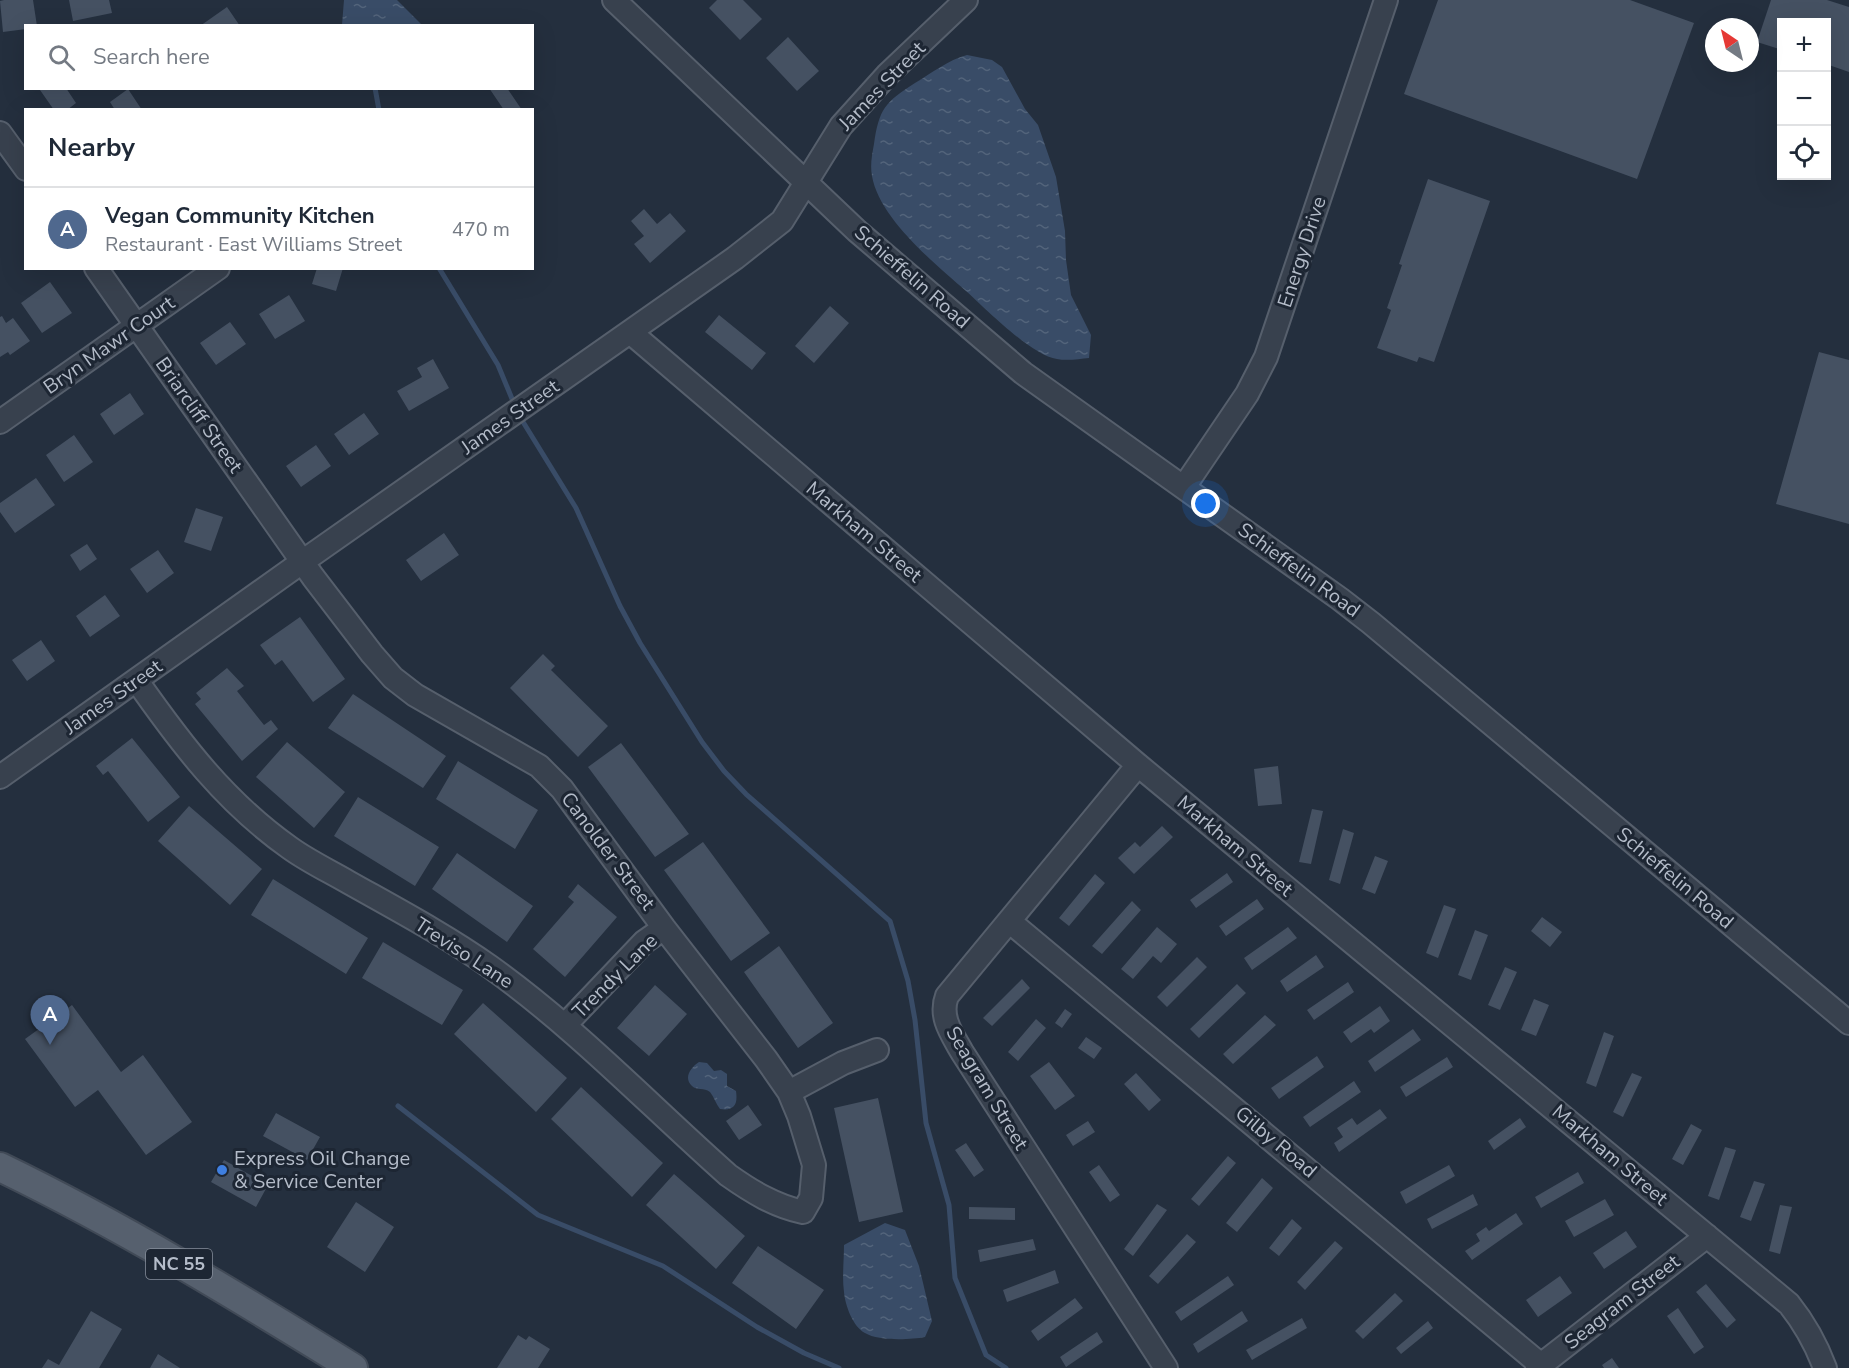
<!DOCTYPE html>
<meta charset="utf-8">
<style>
body{margin:0;font-family:"Nunito Sans",sans-serif;background:#f2f2f3;color:#1f2937}
.controls{position:absolute;right:18px;top:18px;display:grid;overflow:hidden;border-radius:0px;box-shadow:0 6px 24px #0002}
.controls button{width:54px;height:54px;display:grid;place-items:center;padding:0;border:0;border-bottom:2px solid #e0e1e3;background:#fff;color:#1f2937;font:30px sans-serif}
.compass{position:absolute;left:1705px;top:18px;width:54px;height:54px;border-radius:50%;background:#fff;box-shadow:0 6px 24px #0002;rotate:325deg}
.you{position:absolute;left:1206px;top:504px;width:21px;height:21px;margin:-15px;border:4px solid #fff;border-radius:50%;background:#1a73e8;box-shadow:0 0 0 9px #1a73e833}
.badge{display:grid;place-items:center;width:39px;height:39px;border-radius:50%;background:#4f688e;color:#fff;font-size:20px;font-weight:700}
.pin{position:absolute;translate:-50% -50px;filter:drop-shadow(0 2px 3px #0008)}
.pin::after{content:'';position:absolute;top:32px;width:21px;height:18px;background:inherit;clip-path:polygon(0 0,100% 0,50% 100%)}
.list{margin:0;padding:0;list-style:none}
h2{display:flex;justify-content:space-between;align-items:center;height:78px;margin:0;padding:0 24px;font-size:26px}
h2 small{font-size:20px;font-weight:400;color:#747a83}
.list li{display:grid;grid-template-columns:39px 1fr auto;gap:18px;align-items:center;box-sizing:border-box;height:84px;padding:0 24px;border-top:2px solid #e0e1e3}
.list b{display:block;font-size:22px;white-space:nowrap}
.list p{margin:0;font-size:20px;white-space:nowrap;color:#747a83}
.list em{font-size:20px;font-style:normal;color:#747a83}
.icon{flex:none;width:33px;height:33px;fill:none;stroke:currentColor;stroke-width:2;stroke-linecap:round;stroke-linejoin:round}
.map{position:relative;flex:none;width:1849px;height:1368px;overflow:hidden}
.search{position:absolute;background:#fff;box-shadow:0 6px 24px #0002;left:24px;top:24px;width:510px;height:66px;display:flex;align-items:center;gap:15px;box-sizing:border-box;padding:0 21px;border-radius:0px;color:#747a83;font-size:22px}
.panel{position:absolute;background:#fff;box-shadow:0 6px 24px #0002;left:24px;top:108px;width:510px;height:162px;border-radius:0px}
.map>svg:first-child{display:block}
.water{fill:url(#water-ripples)}
.lines{fill:none;stroke-linecap:round;stroke-linejoin:round}
.stream{stroke:#394c67;stroke-width:5}
.building{fill:#455162}
.minor-casing{stroke:#565f6c;stroke-width:26}
.major-casing{stroke:#414a57;stroke-width:32}
.minor{stroke:#38414e;stroke-width:22}
.major{stroke:#56606e;stroke-width:28}
.shop-dot{fill:#3f7fe0;stroke:#1d2633;stroke-width:2}
.labels{text-anchor:middle;dominant-baseline:central;stroke-width:6;stroke-linejoin:round;paint-order:stroke}
.shield{fill:#1d2633;stroke:#878f9c;stroke-width:1.5}
.shield-label{font-size:18px;font-weight:bold;fill:#b4bcc9}
.street-label{font-size:20px;fill:#b4bcc9;stroke:#1d2633}
.poi-label{font-size:20px;fill:#b4bcc9;stroke:#1d2633;text-anchor:start}
</style>
<div class="map">
<svg width="1849" height="1368" viewBox="0 0 1849 1368">
<defs>
<pattern id="water-ripples" width="26" height="14" patternUnits="userSpaceOnUse" patternTransform="scale(1.5)"><rect width="26" height="14" fill="#394c67"/><path d="M2 4q2-2 4 0t4 0M15 11q2-2 4 0t4 0" fill="none" stroke="#53647b"/></pattern>
</defs>
<rect width="100%" height="100%" fill="#242f3e"/>
<path class="water" d="M344 0H397L422 25H342Z
M967 55 992 60 1002 67 1025 109 1038 125 1056 177 1065 231 1066 260 1071 295 1091 335 1089 358C1079 359 1067 361 1057 359 1032 356 986 309 966 291 935 264 879 218 872 176 870 165 872 155 874 144 879 109 885 102 915 83 932 73 948 60 967 55Z
M699 1062 707 1063 714 1071 721 1070 727 1074V1086L736 1091C738 1105 734 1111 720 1109 716 1104 714 1097 710 1092 704 1087 697 1091 692 1086 683 1078 691 1067 699 1062Z
M885 1223 905 1230 919 1266 932 1321 925 1337C909 1340 878 1341 865 1333 853 1327 845 1305 844 1292 842 1277 844 1261 844 1245Z"/>
<g class="lines">
<path class="stream" d="M375 88 379 110
M439 268 498 365 515 406
M520 417 576 508 620 606 640 643 702 742 724 771 746 794 890 921 908 981 915 1020 926 1123 949 1205 955 1278 986 1355 1006 1368
M398 1106 538 1215 663 1266 757 1327 804 1353 839 1368"/>
</g>
<path class="building" d="M4 0H33L37 26H26V29L3 32 0 1Z
M69 0H109L112 13 73 21Z
M717 0H743L762 19 740 40 709 8Z
M1438 0H1630L1694 23 1637 179 1404 94Z
M1771 0H1827L1849 7V72L1826 64V22H1782V50L1757 42Z
M227 7 240 26H200Z
M788 37 819 71 797 91 766 58Z
M42 88H66L76 103 67 110H54L40 90Z
M489 88H507L522 110H504Z
M128 89 142 110H115L110 102Z
M1428 179 1490 201 1434 362 1419 357 1417 362 1377 348 1391 310 1387 308 1402 265 1399 264Z
M644 209 657 224 670 213 686 231 650 263 634 244 644 236 631 221Z
M317 268H343L336 291 312 284Z
M50 282 72 313 42 333 21 303Z
M289 295 305 321 275 339 259 314Z
M830 306 849 323 814 363 795 346Z
M719 315 766 353 752 370 705 332Z
M2 316 6 323 13 318 30 341 10 355 8 352 0 357V317Z
M230 322 246 344 216 365 200 343Z
M1819 352 1849 360V524L1776 504Z
M433 359 449 388 409 411 397 391 422 377 417 368Z
M130 393 144 414 114 435 100 414Z
M364 413 379 434 349 455 334 434Z
M74 435 93 462 64 482 46 455Z
M316 445 331 466 301 487 286 466Z
M36 478 55 505 15 533 0 512V503Z
M196 508 223 517 211 551 184 542Z
M444 533 459 555 421 581 406 560Z
M87 544 97 559 80 571 70 555Z
M158 550 174 573 147 593 130 569Z
M105 595 120 616 90 637 76 616Z
M300 617 345 679 313 702 282 660 275 665 260 645Z
M41 640 55 661 27 681 12 660Z
M543 654 555 666 551 670 608 726 578 757 510 688Z
M227 668 244 686 237 691 264 725 271 720 278 729 242 761 195 704 201 699 196 693Z
M353 694 446 756 423 788 328 728Z
M132 738 180 797 148 822 108 771 103 775 96 766Z
M287 742 345 792 314 828 256 777Z
M621 743 689 834 655 857 588 767Z
M458 761 538 810 515 849 436 799Z
M1278 766 1282 804 1258 806 1254 769Z
M358 797 439 847 415 886 334 836Z
M189 806 262 869 230 905 158 841Z
M1312 809 1323 811 1311 864 1299 862Z
M1162 826 1173 837 1134 874 1118 858 1135 842 1140 847Z
M1343 829 1354 833 1340 884 1329 880Z
M703 842 770 933 731 961 664 870Z
M457 853 533 906 507 942 432 889Z
M1375 856 1388 861 1375 894 1362 889Z
M1227 873 1233 882 1196 908 1190 900Z
M1095 874 1105 883 1069 926 1059 918Z
M273 879 368 938 346 974 251 915Z
M578 884 617 917 565 977 533 949 574 902 568 897Z
M1257 899 1264 909 1226 936 1219 926Z
M1132 901 1141 910 1102 954 1092 946Z
M1444 905 1456 909 1438 958 1426 953Z
M1542 917 1562 932 1550 947 1531 931Z
M1157 927 1177 944 1161 963 1153 956 1133 979 1121 969Z
M1288 927 1297 938 1252 970 1244 958Z
M1475 930 1488 935 1471 980 1458 975Z
M383 942 463 990 442 1025 362 978Z
M779 946 833 1023 798 1048 744 972Z
M1316 955 1324 967 1287 992 1280 981Z
M1197 957 1207 967 1167 1007 1157 997Z
M1505 967 1517 972 1500 1010 1488 1005Z
M1022 979 1030 988 992 1026 983 1018Z
M1348 982 1354 992 1314 1020 1307 1010Z
M1237 984 1246 993 1199 1038 1190 1029Z
M655 985 687 1014 649 1056 617 1028Z
M1534 999 1549 1005 1536 1036 1521 1030Z
M483 1003 567 1078 536 1112 454 1034Z
M72 1005 121 1072 143 1055 192 1122 146 1155 98 1090 75 1107 25 1039Z
M1380 1006 1390 1021 1374 1033 1371 1029 1351 1043 1343 1032Z
M1065 1009 1072 1014 1062 1028 1055 1023Z
M1265 1015 1276 1025 1233 1064 1223 1054Z
M1036 1019 1046 1028 1018 1061 1008 1052Z
M1413 1029 1421 1040 1375 1072 1368 1061Z
M1604 1032 1614 1036 1596 1087 1586 1083Z
M1086 1037 1102 1048 1094 1059 1078 1048Z
M1317 1056 1324 1067 1279 1099 1271 1088Z
M1447 1057 1453 1067 1406 1097 1400 1087Z
M1049 1062 1075 1096 1055 1110 1030 1076Z
M1136 1073 1161 1100 1149 1111 1124 1084Z
M1632 1073 1642 1077 1623 1117 1613 1112Z
M1354 1081 1361 1092 1310 1127 1303 1117Z
M581 1087 663 1163 632 1197 551 1119Z
M878 1098 903 1212 859 1222 834 1108Z
M748 1105 762 1125 739 1140 726 1121Z
M1380 1109 1387 1118 1339 1152 1334 1143 1343 1137 1337 1128 1352 1118 1357 1125Z
M276 1113 320 1137 307 1160 263 1136Z
M1520 1118 1526 1127 1494 1150 1488 1141Z
M1088 1121 1095 1132 1073 1146 1066 1135Z
M1691 1124 1702 1130 1683 1165 1672 1159Z
M966 1143 984 1170 974 1177 955 1150Z
M1725 1147 1736 1150 1719 1200 1708 1196Z
M1228 1156 1236 1163 1199 1206 1191 1199Z
M224 1160 268 1185 256 1207 211 1182Z
M1099 1165 1120 1195 1110 1202 1089 1172Z
M1449 1165 1455 1176 1406 1204 1400 1192Z
M1578 1172 1584 1183 1541 1208 1535 1197Z
M674 1174 745 1236 716 1269 646 1205Z
M1262 1178 1273 1188 1237 1232 1226 1223Z
M1754 1181 1765 1184 1751 1221 1740 1217Z
M1473 1194 1478 1205 1432 1229 1427 1219Z
M1605 1199 1614 1215 1574 1237 1565 1221Z
M356 1202 394 1227 365 1272 327 1247Z
M1157 1204 1167 1210 1133 1256 1124 1249Z
M1780 1205 1792 1207 1780 1254 1769 1251Z
M969 1207 1015 1208V1220L969 1219Z
M1516 1213 1523 1224 1472 1260 1465 1251 1480 1241 1476 1234 1486 1227 1489 1231Z
M1292 1219 1302 1228 1279 1256 1269 1248Z
M1626 1231 1637 1247 1604 1269 1593 1253Z
M1187 1234 1196 1242 1158 1284 1149 1276Z
M1033 1239 1036 1250 980 1262 978 1250Z
M1335 1241 1343 1248 1305 1290 1297 1282Z
M758 1246 824 1290 796 1329 732 1283Z
M1055 1270 1059 1283 1007 1302 1003 1290Z
M1228 1276 1234 1285 1181 1321 1175 1312Z
M1560 1276 1572 1293 1538 1317 1526 1300Z
M1706 1284 1736 1320 1727 1328 1696 1292Z
M1395 1293 1403 1301 1363 1339 1355 1331Z
M1075 1298 1083 1308 1038 1341 1031 1331Z
M1678 1308 1704 1347 1694 1354 1667 1316Z
M91 1311 122 1329 99 1368H42L48 1359 59 1365Z
M1242 1311 1248 1321 1198 1353 1193 1344Z
M1302 1318 1307 1328 1252 1360 1246 1350Z
M1428 1321 1433 1328 1401 1354 1396 1348Z
M1097 1332 1103 1342 1066 1367 1060 1357Z
M518 1335 526 1340 529 1336 550 1349 538 1368H497Z
M158 1354 180 1368H150Z
M1612 1358 1619 1368H1604L1602 1365Z"/>
<g class="lines">
<defs>
<path id="minor" d="M614 0 857 231 1023 373 1340 599 1371 623 1849 1023
M0 133 26 169
M96 268 313 577 372 654 393 678 415 695 539 766 562 789 664 928 766 1059 789 1092 799 1116 814 1165 811 1198 803 1212C775 1206 752 1192 728 1175 649 1105 576 1028 489 966 445 935 396 909 348 882 329 871 308 861 290 848 225 802 182 745 137 681
M630 332 1138 765 1789 1304C1805 1324 1816 1344 1825 1368
M0 422 218 268
M1184 487 1247 394 1266 357 1386 0
M1138 765 947 996C939 1017 952 1034 962 1052L1166 1368
M0 777 302 562 735 258 782 221 841 126 887 75 966 0
M1009 921 1541 1365
M565 1025 644 942 664 928
M789 1092 843 1063 877 1050
M1537 1368 1707 1236"/>
<path id="major" d="M0 1167C122 1226 238 1297 353 1368"/>
</defs>
<use href="#minor" class="minor-casing"/>
<use href="#major" class="major-casing"/>
<use href="#minor" class="minor"/>
<use href="#major" class="major"/>
</g>
<circle class="shop-dot" cx="222" cy="1170" r="6"/>
<g class="labels">
<rect class="shield" x="146" y="1249" width="66" height="30" rx="4.5"/>
<g class="shield-label">
<text x="179" y="1264">NC 55</text>
</g>
<g class="street-label">
<text transform="translate(882 86) rotate(-46)">James Street</text>
<text transform="translate(1302 252) rotate(-72)">Energy Drive</text>
<text transform="translate(912 277) rotate(41)">Schieffelin Road</text>
<text transform="translate(109 345) rotate(-35)">Bryn Mawr Court</text>
<text transform="translate(199 415) rotate(55)">Briarcliff Street</text>
<text transform="translate(510 417) rotate(-35)">James Street</text>
<text transform="translate(864 532) rotate(40)">Markham Street</text>
<text transform="translate(1299 570) rotate(36)">Schieffelin Road</text>
<text transform="translate(113 697) rotate(-35)">James Street</text>
<text transform="translate(1235 846) rotate(40)">Markham Street</text>
<text transform="translate(608 851) rotate(53)">Canolder Street</text>
<text transform="translate(1675 878) rotate(40)">Schieffelin Road</text>
<text transform="translate(464 953) rotate(33)">Treviso Lane</text>
<text transform="translate(615 976) rotate(-45)">Trendy Lane</text>
<text transform="translate(987 1088) rotate(59)">Seagram Street</text>
<text transform="translate(1276 1142) rotate(40)">Gilby Road</text>
<text transform="translate(1610 1155) rotate(40)">Markham Street</text>
<text transform="translate(1622 1302) rotate(-38)">Seagram Street</text>
</g>
<g class="poi-label">
<text x="234" y="1158">Express Oil Change<tspan x="234" dy="23">&amp; Service Center</tspan></text>
</g>
</g>
</svg>
<div class="controls">
<button>+</button>
<button>−</button>
<button><svg class="icon" aria-label="locate" viewBox="0 0 24 24"><circle cx="12" cy="12" r="6"/><path d="M12 2v4M12 18v4M2 12h4M18 12h4"/></svg></button>
</div>
<svg class="compass" viewBox="-18 -18 36 36"><path d="M0-13l5 13h-10z" fill="#e53935"/><path d="M0 13l5-13h-10z" fill="#747a83"/></svg>
<div class="you"></div>
<div class="pin badge" style="left:50px;top:1045px">A</div>
<div class="search"><svg class="icon" aria-label="search" viewBox="0 0 24 24"><circle cx="10" cy="10" r="6"/><path d="M15 15l6 6"/></svg>Search here</div>
<section class="panel">
<h2>Nearby<small></small></h2>
<ul class="list">
<li><span class="badge">A</span><div><b>Vegan Community Kitchen</b><p>Restaurant · East Williams Street</p></div><em>470 m</em></li>
</ul>
</section>
</div>
